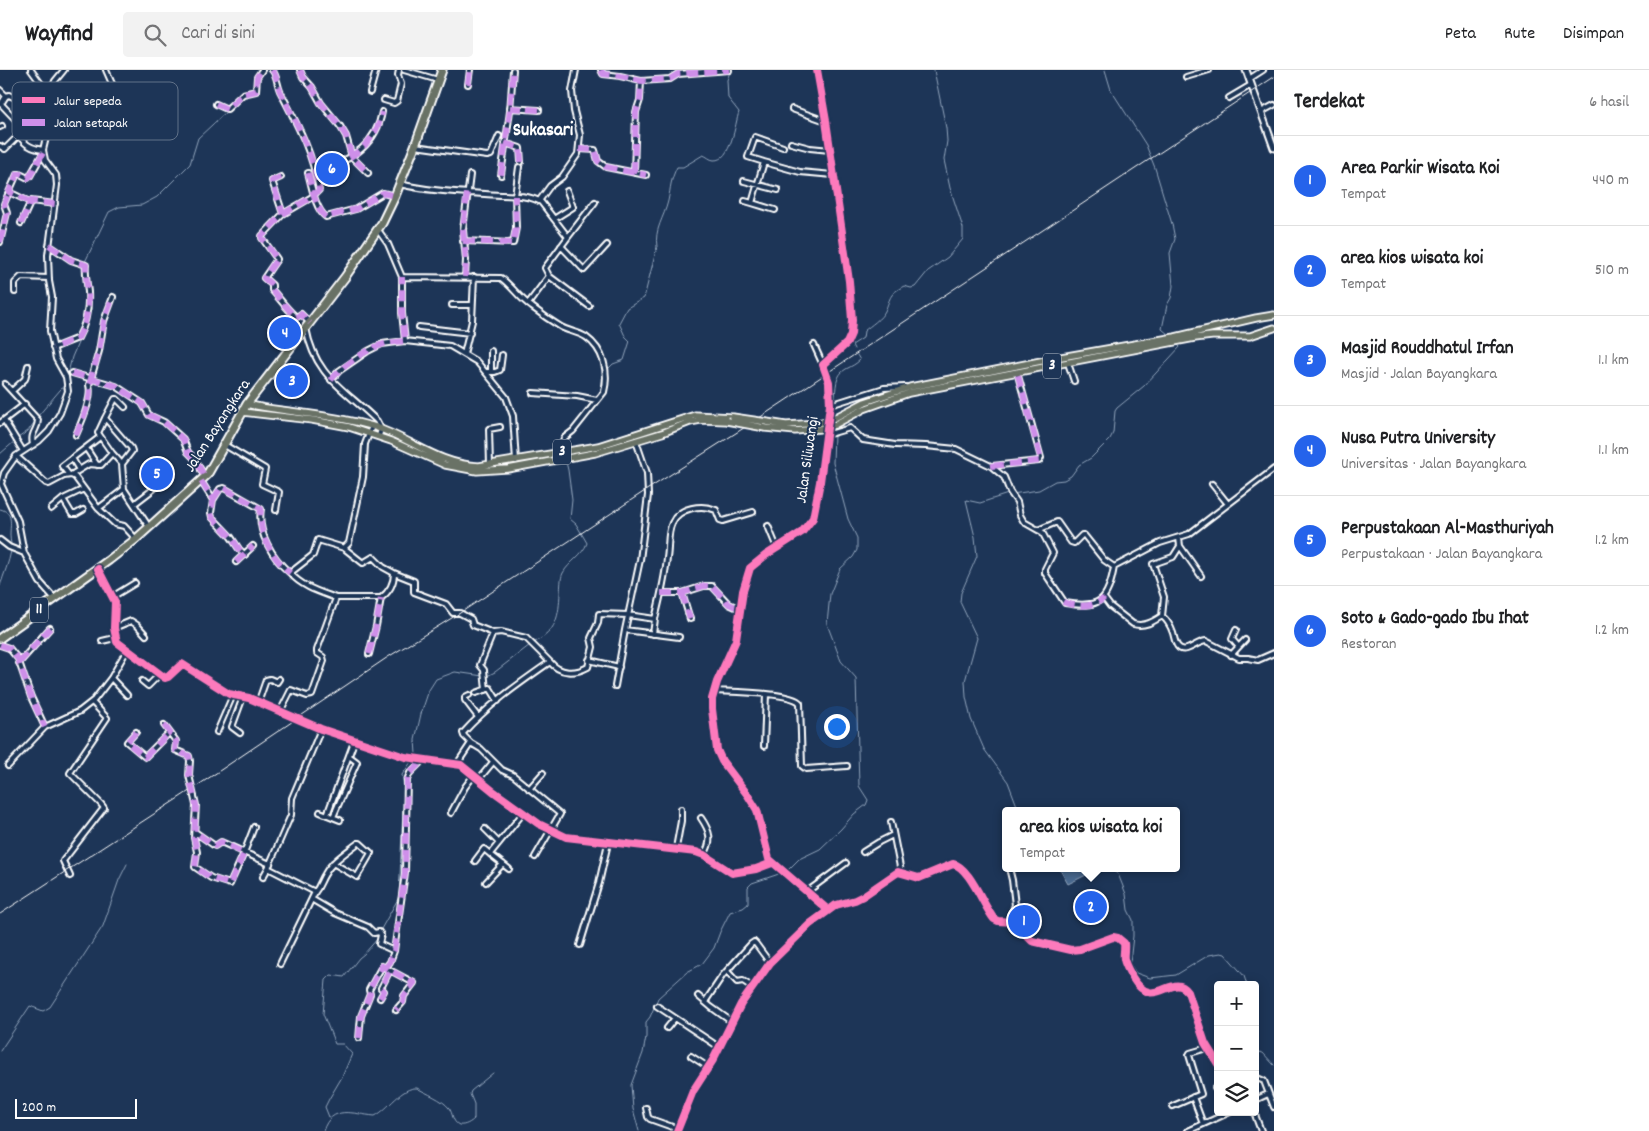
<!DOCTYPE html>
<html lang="id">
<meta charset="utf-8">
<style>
body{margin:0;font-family:Dekko,sans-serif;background:#f2f2f2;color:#202124}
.controls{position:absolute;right:15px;bottom:15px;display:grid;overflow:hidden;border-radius:5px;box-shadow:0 2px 12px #0003}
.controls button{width:45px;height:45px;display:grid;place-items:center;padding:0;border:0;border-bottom:1px solid #e0e0e0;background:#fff;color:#202124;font:25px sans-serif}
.scale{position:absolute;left:15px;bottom:12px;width:122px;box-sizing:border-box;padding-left:5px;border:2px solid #fff;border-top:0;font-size:14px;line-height:18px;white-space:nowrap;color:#fff;-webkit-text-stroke:4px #1d3557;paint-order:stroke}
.you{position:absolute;left:836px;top:656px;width:18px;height:18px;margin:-12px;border:4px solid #fff;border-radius:50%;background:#1a73e8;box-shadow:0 0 0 8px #1a73e833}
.badge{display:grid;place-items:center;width:32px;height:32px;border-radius:50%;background:#2563eb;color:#fff;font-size:16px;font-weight:700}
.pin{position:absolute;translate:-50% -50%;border:2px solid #fff;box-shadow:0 1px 5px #0006}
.popup{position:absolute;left:1002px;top:737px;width:178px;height:65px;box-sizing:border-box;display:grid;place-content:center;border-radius:5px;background:#fff;filter:drop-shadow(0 1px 4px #0005);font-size:16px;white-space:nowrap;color:#757577}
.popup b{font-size:19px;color:#202124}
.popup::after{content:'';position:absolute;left:50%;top:100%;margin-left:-10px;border:10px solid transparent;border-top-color:#fff}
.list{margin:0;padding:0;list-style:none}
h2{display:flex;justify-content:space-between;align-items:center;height:65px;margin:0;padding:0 20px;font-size:21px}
h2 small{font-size:16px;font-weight:400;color:#757577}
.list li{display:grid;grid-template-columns:32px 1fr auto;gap:15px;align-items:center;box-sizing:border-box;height:90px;padding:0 20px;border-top:1px solid #e0e0e0}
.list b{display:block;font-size:19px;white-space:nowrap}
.list p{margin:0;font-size:16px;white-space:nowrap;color:#757577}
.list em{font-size:16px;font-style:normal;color:#757577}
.icon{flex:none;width:28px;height:28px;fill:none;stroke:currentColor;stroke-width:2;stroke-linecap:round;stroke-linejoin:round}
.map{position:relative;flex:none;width:1274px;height:1061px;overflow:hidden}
header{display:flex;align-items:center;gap:30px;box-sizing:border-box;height:70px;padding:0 25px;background:#fff;border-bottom:1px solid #e0e0e0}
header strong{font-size:24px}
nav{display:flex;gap:28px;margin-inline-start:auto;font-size:18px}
.search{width:350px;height:45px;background:#f2f2f2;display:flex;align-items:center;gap:12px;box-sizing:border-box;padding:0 18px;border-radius:5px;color:#757577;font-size:19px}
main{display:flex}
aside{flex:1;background:#fff}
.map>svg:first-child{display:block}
.water{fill:#49698f;stroke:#92a5bc}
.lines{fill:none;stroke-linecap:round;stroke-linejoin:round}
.stream{stroke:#92a5bc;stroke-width:1}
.street-casing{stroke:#fff;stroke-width:8}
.secondary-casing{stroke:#fff;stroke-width:9}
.primary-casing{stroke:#fff;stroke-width:9}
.highway-casing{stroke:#fff;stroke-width:11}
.street{stroke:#1d3557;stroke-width:4}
.secondary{stroke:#1d3557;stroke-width:5}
.primary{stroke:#697266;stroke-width:5.5}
.highway{stroke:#697266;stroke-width:7}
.rail{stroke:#fff;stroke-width:1}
.street-bridge-casing{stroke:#fff;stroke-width:8;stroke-linecap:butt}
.primary-bridge-casing{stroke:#fff;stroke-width:9;stroke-linecap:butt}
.street-bridge{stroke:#1d3557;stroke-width:4}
.primary-bridge{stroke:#697266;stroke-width:5.5}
.quiet{stroke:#ce8fe9;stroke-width:6;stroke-dasharray:12 6;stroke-linecap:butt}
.cycleway-casing{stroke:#1d3557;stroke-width:11}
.cycleway{stroke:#fd7abc;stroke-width:8}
.labels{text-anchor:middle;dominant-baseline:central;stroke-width:4;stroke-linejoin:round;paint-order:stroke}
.shield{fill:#1d3557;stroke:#bbc2cd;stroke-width:1}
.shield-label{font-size:15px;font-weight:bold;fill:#fff}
.street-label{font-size:16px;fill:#fff;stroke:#1d3557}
.quarter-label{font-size:19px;font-weight:bold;fill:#fff;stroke:#1d3557}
.key{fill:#1d3557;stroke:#617289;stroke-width:1}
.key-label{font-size:14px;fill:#fff}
</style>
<header>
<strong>Wayfind</strong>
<div class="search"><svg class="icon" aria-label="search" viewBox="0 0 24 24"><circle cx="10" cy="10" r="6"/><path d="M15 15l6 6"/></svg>Cari di sini</div>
<nav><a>Peta</a><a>Rute</a><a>Disimpan</a></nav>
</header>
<main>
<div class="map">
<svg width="1274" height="1061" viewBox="0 0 1274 1061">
<rect width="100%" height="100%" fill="#1d3557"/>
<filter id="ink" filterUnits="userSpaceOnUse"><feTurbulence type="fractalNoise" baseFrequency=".02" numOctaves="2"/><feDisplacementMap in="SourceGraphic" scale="10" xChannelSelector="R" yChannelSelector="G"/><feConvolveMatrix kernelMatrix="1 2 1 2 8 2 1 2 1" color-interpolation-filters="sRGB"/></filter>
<g filter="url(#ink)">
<path class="water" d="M1059 798H1092L1090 803 1068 814Z"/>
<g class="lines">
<path class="stream" d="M1105 0 1111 20 1146 75 1155 98 1172 154 1175 169 1170 183 1173 216 1171 228 1167 235 1162 259 1169 265
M85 192 109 142 119 137 142 135 157 127 190 94 198 68 227 41
M83 196 82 198 85 214
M854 279 852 275 863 268 864 261C871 255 881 249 885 241 891 227 889 224 904 216L911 218 915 217 928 201 948 187 963 169V158L950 118 944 90 947 71 946 58 934 0
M606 301 613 294 624 290 630 271 625 266 619 253 627 238 644 228 657 177C654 159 664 148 668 131 671 117 670 111 677 97H683L703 85C707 86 710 90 714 90 731 91 735 54 739 42L728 28 727 10 730 2
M67 307 72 287 84 259
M595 328 600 322 604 304
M835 329C836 318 835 305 846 299 852 296 856 294 860 290L857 285
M38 346 66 313
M565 365 577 352 592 331
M18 368 28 361 36 350
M0 384 15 371
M1008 424 980 433 966 430 975 467 977 486 961 523 960 532 977 568 965 611 966 627 971 649 984 679 1008 712 1019 741
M1012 424 1039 420 1055 411 1064 410 1071 406 1079 395 1091 388 1110 369 1113 363 1115 341 1117 338 1144 316 1180 277 1177 274
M0 439C14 442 10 454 10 465 10 471 12 475 11 481 9 492 4 504 0 516
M533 573C557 562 559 546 560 522 561 516 560 509 563 503 569 492 583 485 587 473L576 454 570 449 572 430 568 400 566 392
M487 606 495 602 530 575
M1109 798 1118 804 1126 824 1128 840 1133 850V866L1130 893 1136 903 1150 908 1176 905 1209 885 1221 883 1225 884 1239 900 1244 906 1247 915
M380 861 399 827 404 717 402 705 411 692 416 684 415 670 421 644 429 620 436 609 455 602 483 606
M0 981 30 936 43 941 50 937 103 856 119 810 127 794
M1255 981 1263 983 1274 995
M329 1047 325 1037 329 1029 342 1007 352 984 343 974H335L323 944 326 910 331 905 344 907 359 888 364 884 379 867
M323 1061C332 1034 352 1044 375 1046 389 1039 401 1017 417 1018 427 1024 442 1029 449 1038 453 1043 452 1052 459 1055 465 1056 471 1052 474 1049V1034L470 1024 471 1021 493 1003
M639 1061 633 1039 631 1015 643 983 646 967V952L650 947 658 928 687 902 702 894 714 878 720 862 730 842 743 838 748 834V817L752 813 776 805 789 799 799 789 820 779 841 759 854 744 866 735 868 730 859 716 856 608 841 591 827 554 830 524 840 499 853 487 857 480V468L848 449 833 393 834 365"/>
<defs>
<path id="street" d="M31 0 42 15 50 22
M106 0 113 16 107 23 113 39
M272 0C277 5 277 14 280 21 298 56 312 81 319 120L312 127 283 144 262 166V168L277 189 264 208 272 215V220C280 229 286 238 295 246L297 247 301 244 310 253
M300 0 303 7 312 17 321 33 340 56 346 66 352 87 368 103
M404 0 438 10
M601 0 603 4 620 6 641 11 670 9 678 4 729 0
M817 0 826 51 849 211 852 250 851 264 847 273 823 295 826 304
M1186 7 1209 0
M1249 9 1263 0
M468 14 470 0
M0 20 6 26 1 34 19 53C16 69 27 78 43 80
M370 22 376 0
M6 26 9 25 13 27 18 24
M1229 28 1251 15
M384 30 394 33 397 31 401 14 398 5 399 0
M216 34 227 39 243 24 256 21 257 7 262 0
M510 38 539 40
M792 39 826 51
M1261 42 1274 35
M0 57 2 56
M505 73 520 78 521 92
M791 73 810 78 830 80
M0 76 5 79 19 65
M415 76 487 86 491 85 499 66
M579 79 595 80 598 91 606 97 646 105
M764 92 748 87 755 67 783 77
M316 101C347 93 376 76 382 42
M308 103C312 116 315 139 326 147L356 139 383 123 395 126
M634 103 636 42 640 30 641 11
M501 105 510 41 513 0
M281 107 272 111 283 144
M744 111 778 120
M400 114C428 121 456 122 485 124 502 126 526 123 541 132L568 167 545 198 549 206 528 234
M539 131 550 116 562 107 578 84 580 65 574 41 572 21 576 0
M745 131 752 133
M30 132 9 122 17 104H20L28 108 30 106 43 83
M775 140 752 133 764 92 800 102 833 105
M554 149 573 137 567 121
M21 153 31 131 55 134
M378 160 388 174 402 207 501 208C512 216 519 228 532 237 541 244 551 251 561 257 568 261 578 262 586 267 604 280 609 302 604 322L573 361 564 368 559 382
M568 167 595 132
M463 171 513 173 516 158 515 126 519 97
M0 172 7 143 4 134 9 122
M49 175 71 190 86 195C85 204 87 213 88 222 89 239 86 254 78 268L53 278
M561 176 584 200 607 175
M549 206 589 236
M402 207V243L405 271
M465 207 466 190 463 160 470 105
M15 222V213L21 207 49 208
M452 235H472
M419 257 470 263
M306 258C315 307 345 319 377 351L381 359 379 366
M814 275 823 295
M464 284 472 251 474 207
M1068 293 1074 311
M486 302H495L500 300 502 285
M491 302V281
M72 303 116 316 142 333 149 345 164 352 183 369 188 382 194 388 205 407
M828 309 830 335 820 412 813 448 802 462 766 485 750 498 743 521 736 570 717 612 712 629V639L717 680 722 691 747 724 757 740 769 789 828 840
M331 310 339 301 368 281 382 274 405 271 450 276 477 292 506 327 513 346 516 391
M5 314 38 350C38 361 30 361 33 375
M12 321 25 309 28 296
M533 323 577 326 597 330
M830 335 884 318 905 317
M125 337 117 329H115L105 348 131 378 132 381 122 394 124 419 149 457
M105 348 98 363 112 383
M4 350 23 381
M0 353 25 334
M76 365C81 353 93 328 89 315L99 281 104 251 113 227
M826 365 850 358 863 370 895 375 926 376 956 379 991 396 1004 407 1010 422 1017 432 1020 445 1024 452 1038 460 1057 452 1071 472 1074 473 1082 465H1084L1104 490 1114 497 1160 473 1189 464 1274 399
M223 374 265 399 262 414 279 422 276 440
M86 378 97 395
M16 386 46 413 49 414 64 406 71 405 89 394 101 395 112 383 122 394
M72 388 79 400
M490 395 489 359 500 357
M992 396 1039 391 1041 388 1017 302
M69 405 62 396 100 367
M71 405 75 407 98 438 115 454 124 456 136 469
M201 411 213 430 211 443 212 447 231 467 239 479 245 485
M1212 414 1228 434
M63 429 72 444H76L83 440
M213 430 220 419 224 418 261 439C257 462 272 488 290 503
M134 434 160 414
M99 438 124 419
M51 439 63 429 84 419
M768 456 777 478
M1038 460 1042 462 1053 483 1045 499V503L1065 533C1100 539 1108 531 1114 497
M1179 468 1180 476 1201 506
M0 470 9 477 24 483
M236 492 253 476
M98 499 115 532 114 558 117 572 165 608 168 607 182 594 229 624 249 628 321 659 405 687 461 695 493 721 539 754 566 767 696 782 704 785 732 803 756 799 772 793
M394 503 414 511V522L446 534 453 543H460L471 549 473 555 493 563 501 562 526 568 550 592
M661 523H682L704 516H712L729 534 740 539
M682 523 690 549
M112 527 135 513
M336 528H381C389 522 394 513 394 503L383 497 373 487 363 493 344 478
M1104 528 1110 536 1133 554C1144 557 1153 552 1162 546 1167 550 1171 557 1173 563 1175 570 1176 582 1187 579 1194 577 1198 572 1206 571L1239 588H1248L1258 590 1274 583
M55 529 40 512 24 483 18 451 1 414 4 403 16 386 39 371 49 361 60 343 68 321 66 307 56 289 50 261 52 227 49 211 48 185 57 115 56 105 45 90 43 80 48 59 47 32 55 11 64 0
M1162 546 1164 527 1153 494 1173 487 1180 476
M114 558 131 551 137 555 146 565
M625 560 679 567
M1236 560 1232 569 1238 576
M653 564 655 549
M102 571 115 568
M0 575 9 578 18 589 31 627 45 657
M369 584 376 556 381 528
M1231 585 1245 570
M589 590 619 597
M19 593 50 558
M111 608 127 625
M142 611 148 616 160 604
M615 616 625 560 640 490 648 425 647 403 636 371
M486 620 484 600 480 595 493 563
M714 621C730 622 792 622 800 633L802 696 806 699 847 696
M476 623 490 618 498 631
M469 625 465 627V630L478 647
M258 633 266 610 270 609 277 612 279 609
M280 642 291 620 307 626 312 625 324 591 323 587 317 583V580L336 528C320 522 302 517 290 503L313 485 318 470 344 478 349 473 363 407 365 374 372 356
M164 655 176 671 175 680 189 686 190 691 189 705 196 735 194 768 197 782 195 797 211 808 230 814 244 783 254 757
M136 662 127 672 145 687 169 663
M217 662 233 625
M240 663 232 657 243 627
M471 673 481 679 502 700 513 705 560 744 535 787
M764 676 766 624
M457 694 471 673 464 666 463 663C488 635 520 613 550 592 560 604 575 604 588 597L593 577 591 568 598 553 599 544 628 545 655 549C660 529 665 509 667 488 669 477 667 463 672 453 679 437 702 434 716 440L720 450 723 451 753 442
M8 696 45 657 80 641 94 630 111 608 127 580
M479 709 493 692
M529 719 543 703
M320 742 340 750
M451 743 465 717 474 705
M327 745 355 669
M333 747 357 692 349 686
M701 748C710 761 713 771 704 785
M891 752 901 802
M485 759 499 773
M195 762 215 776 221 772 270 794
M676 778 681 751V739
M863 782 879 772 893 765
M475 791 484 779 490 784
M1009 798 1012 810 1015 835 1009 851
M509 799 490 784 524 742
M70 806 63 791 104 738 101 734 70 703 107 648 92 632
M263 807 268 798
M486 812 503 794
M808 821 846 793
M315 822C320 816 321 810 325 804 332 791 347 782 358 773H360L371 783 357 807 333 793
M313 830 335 843 368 857 374 863 379 862 381 865 379 874 394 881
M580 875 599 813 608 773
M280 894 315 822 268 798 291 745 292 728 321 659
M386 897 390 892 394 881 405 803 407 710 410 703 423 690
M727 901 737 912 743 911 752 917
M698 926 711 937 732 952
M380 928 384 921 381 918 390 900
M705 932 723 905 751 874 754 872 756 874 770 893
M657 936 719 977
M667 958 675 948
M359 968 361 946 370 924 369 920 382 896 414 913 404 926 403 932 396 940
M691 986 708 997
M1255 1007 1264 1011 1274 1037
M1215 1018H1218
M1193 1027 1203 1054
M1255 1030 1268 1024
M1173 1036 1201 1024 1189 985 1190 983 1207 978
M646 1038 648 1047 650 1049 678 1059
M1254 1042 1261 1061
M677 1061 693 1021 713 990 741 934 770 893 810 854 836 835 855 830 863 826 898 802 919 808 953 794C969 796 984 837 994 849L998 851 1013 852 1032 871 1071 880 1080 879 1113 867 1118 868 1124 873C1125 879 1123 884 1124 889 1125 895 1129 901 1132 907 1154 944 1172 900 1188 922L1205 973 1218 994
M1188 1061 1230 1042"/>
<path id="secondary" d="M1246 0 1274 78"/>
<path id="primary" d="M247 334C266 339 285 340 304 343 327 346 350 350 372 356 410 367 436 394 479 396L598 376 695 345 733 347
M242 342 312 350 349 357 391 371 445 395 477 401 508 399 595 383 662 363 690 352 701 350 727 351
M834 348 865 332 910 317 1061 287 1175 267 1256 248 1274 245
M767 352 786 355 819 353
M834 355 864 339 909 323 1195 268 1212 266H1250L1274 258
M765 358 795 361 820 359"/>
<path id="highway" d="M0 568 109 490 136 469 207 405 247 334 345 207 382 153 395 126 415 76 442 0"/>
</defs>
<use href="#street" class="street-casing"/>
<use href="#secondary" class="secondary-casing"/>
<use href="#primary" class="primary-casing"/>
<use href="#highway" class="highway-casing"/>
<use href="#street" class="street"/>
<use href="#secondary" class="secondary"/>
<use href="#primary" class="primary"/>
<use href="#highway" class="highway"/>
<path class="rail" d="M0 844 191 720 388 587 460 543 648 419 750 354 1274 7"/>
<defs>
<path id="street-bridge" d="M826 304 828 309"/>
<path id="primary-bridge" d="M733 347 767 352
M727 351 765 358
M819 353 834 348
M820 359 834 355"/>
</defs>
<use href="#street-bridge" class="street-bridge-casing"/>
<use href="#primary-bridge" class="primary-bridge-casing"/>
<use href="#street-bridge" class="street-bridge"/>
<use href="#primary-bridge" class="primary-bridge"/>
<path class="quiet" d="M272 0C277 5 277 14 280 21 298 56 312 81 319 120L312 127 283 144 262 166V168L277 189 264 208 272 215V220C280 229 286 238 295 246L297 247 301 244 310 253
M300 0 303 7 312 17 321 33 340 56 346 66 352 87 368 103
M601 0 603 4 620 6 641 11 670 9 678 4 729 0
M468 14 470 0
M216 34 227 39 243 24 256 21 257 7 262 0
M510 38 539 40
M505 73 520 78 521 92
M579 79 595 80 598 91 606 97 646 105
M316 101C347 93 376 76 382 42
M308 103C312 116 315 139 326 147L356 139 383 123 395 126
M634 103 636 42 640 30 641 11
M501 105 510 41 513 0
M281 107 272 111 283 144
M30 132 9 122 17 104H20L28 108 30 106 43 83
M21 153 31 131 55 134
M463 171 513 173 516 158 515 126
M0 172 7 143 4 134 9 122
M49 175 71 190 86 195C85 204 87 213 88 222 89 239 86 254 78 268L53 278
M465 207 466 190 463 160 467 123
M72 303 116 316 142 333 149 345 164 352 183 369 188 382 194 388 205 407
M331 310C340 298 367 279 381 275 388 272 397 272 405 271L402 243V207
M76 365C81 353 93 328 89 315L99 281 104 251 113 227
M991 396 1039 391 1041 389 1017 302
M201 411 213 430 211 443 212 447 231 467 239 479 245 485
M213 430 220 419 224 418 261 439C257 462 272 488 290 503
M236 492 253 476
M661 523H682L704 516H712L729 534 740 539
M682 523 690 549
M1063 532C1075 537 1094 538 1104 528
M0 575 9 578 18 589 31 627 45 657
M369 584 376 556 381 528
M19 593 50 558
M164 655 176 671 175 680 189 686 190 691 189 705 196 735 194 768 197 782 195 797 211 808 230 814 244 783 221 772 215 776 195 762
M136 662 127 672 145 687 169 663
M386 897 390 892 394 881 405 803 407 710 410 703 423 690
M380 928 384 921 381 918 390 900
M359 968 361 946 370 924 369 920 382 896 414 913 404 926 403 932 396 940"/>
<defs>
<path id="cycleway" d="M817 0 826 51 849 211 852 250 851 264 847 273 823 295 829 312 830 335 820 412 813 448 802 462 766 485 750 498 743 521 736 570 717 612 712 629V639L717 680 722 691 747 724 757 740 769 789 828 840
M98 499 115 532 114 558 117 572 165 608 168 607 182 594 229 624 249 628 321 659 405 687 461 695 493 721 539 754 566 767 696 782 704 785 732 803 756 799 772 793
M677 1061 693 1021 713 990 741 934 770 893 810 854 836 835 855 830 863 826 898 802 919 808 953 794C969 796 984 837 994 849L998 851 1013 852 1032 871 1071 880 1080 879 1113 867 1118 868 1124 873C1125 879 1123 884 1124 889 1125 895 1129 901 1132 907 1154 944 1172 900 1188 922L1205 973 1218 994"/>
</defs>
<use href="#cycleway" class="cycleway-casing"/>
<use href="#cycleway" class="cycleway"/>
</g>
</g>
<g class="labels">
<g class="shield">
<rect x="1043" y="283.5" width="18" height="25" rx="4"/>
<rect x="553" y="369.5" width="18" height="25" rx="4"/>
<rect x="30" y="527.5" width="18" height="25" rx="4"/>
</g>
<g class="shield-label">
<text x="1052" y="296">3</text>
<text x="562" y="382">3</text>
<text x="39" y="540">11</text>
</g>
<g class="street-label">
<text transform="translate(218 356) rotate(-57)">Jalan Bayangkara</text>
<text transform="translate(808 390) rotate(-82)">Jalan Siliwangi</text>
</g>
<g class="quarter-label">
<text x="543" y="61">Sukasari</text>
</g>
</g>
<rect x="12" y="12" width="166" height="58" rx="8" class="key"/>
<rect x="22" y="27" width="23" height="6" fill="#fd7abc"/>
<rect x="22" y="49" width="23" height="7" fill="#ce8fe9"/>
<g class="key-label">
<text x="54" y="35">Jalur sepeda</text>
<text x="54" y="57">Jalan setapak</text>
</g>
</svg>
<div class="controls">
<button>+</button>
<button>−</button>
<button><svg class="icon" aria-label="layers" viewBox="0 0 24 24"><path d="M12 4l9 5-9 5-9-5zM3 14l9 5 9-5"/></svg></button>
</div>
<div class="scale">200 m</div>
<div class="you"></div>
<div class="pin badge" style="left:1024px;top:851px">1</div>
<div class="pin badge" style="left:1091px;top:837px">2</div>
<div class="popup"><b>area kios wisata koi</b>Tempat</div>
<div class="pin badge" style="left:292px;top:311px">3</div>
<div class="pin badge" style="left:285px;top:263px">4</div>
<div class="pin badge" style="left:157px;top:404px">5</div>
<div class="pin badge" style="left:332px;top:99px">6</div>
</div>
<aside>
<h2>Terdekat<small>6 hasil</small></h2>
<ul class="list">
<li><span class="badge">1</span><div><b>Area Parkir Wisata Koi</b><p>Tempat</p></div><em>440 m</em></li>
<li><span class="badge">2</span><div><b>area kios wisata koi</b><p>Tempat</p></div><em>510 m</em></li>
<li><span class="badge">3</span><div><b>Masjid Rouddhatul Irfan</b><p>Masjid · Jalan Bayangkara</p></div><em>1.1 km</em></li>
<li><span class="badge">4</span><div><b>Nusa Putra University</b><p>Universitas · Jalan Bayangkara</p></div><em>1.1 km</em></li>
<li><span class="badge">5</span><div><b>Perpustakaan Al-Masthuriyah</b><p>Perpustakaan · Jalan Bayangkara</p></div><em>1.2 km</em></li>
<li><span class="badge">6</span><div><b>Soto &amp; Gado-gado Ibu Ihat</b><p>Restoran</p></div><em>1.2 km</em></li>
</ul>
</aside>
</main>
